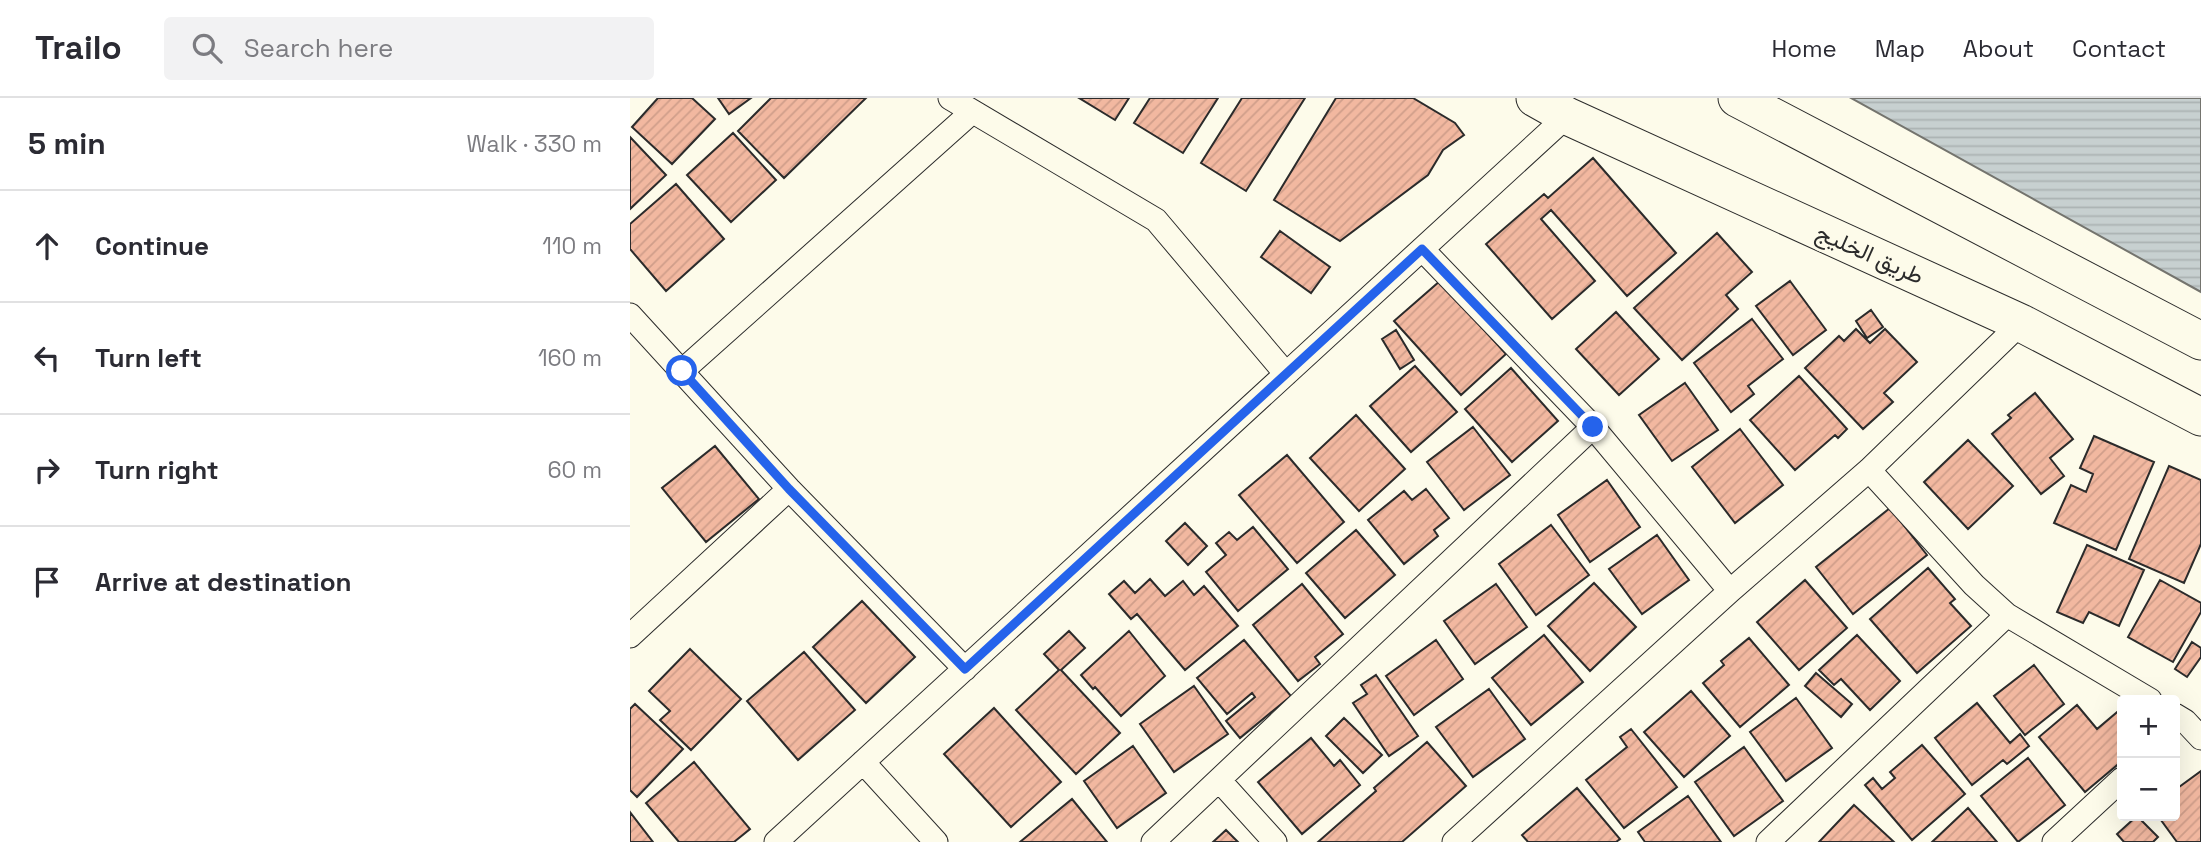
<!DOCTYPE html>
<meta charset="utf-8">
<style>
body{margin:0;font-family:"Space Grotesk",Vazirmatn,sans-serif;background:#f2f2f3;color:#2b2b33}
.controls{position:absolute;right:21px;bottom:21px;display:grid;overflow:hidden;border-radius:7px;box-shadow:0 7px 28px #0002}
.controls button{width:63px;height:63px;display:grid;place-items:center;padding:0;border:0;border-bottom:2px solid #e1e1e2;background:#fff;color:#2b2b33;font:35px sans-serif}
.stop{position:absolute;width:21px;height:21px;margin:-16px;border:5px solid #2563eb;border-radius:50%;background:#fff}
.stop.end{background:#2563eb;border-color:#fff;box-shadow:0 2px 7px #0008}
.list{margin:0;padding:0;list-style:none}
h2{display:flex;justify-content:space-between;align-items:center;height:91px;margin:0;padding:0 28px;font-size:30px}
h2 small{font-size:23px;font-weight:400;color:#7c7c81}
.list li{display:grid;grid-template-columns:46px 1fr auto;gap:21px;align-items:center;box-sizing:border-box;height:112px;padding:0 28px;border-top:2px solid #e1e1e2}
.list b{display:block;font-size:26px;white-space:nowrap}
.list em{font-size:23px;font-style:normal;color:#7c7c81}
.icon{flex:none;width:38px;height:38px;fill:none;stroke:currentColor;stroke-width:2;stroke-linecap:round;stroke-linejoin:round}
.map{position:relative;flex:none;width:1571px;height:744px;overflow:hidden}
header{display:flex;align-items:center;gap:42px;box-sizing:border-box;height:98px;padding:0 35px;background:#fff;border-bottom:2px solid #e1e1e2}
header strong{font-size:33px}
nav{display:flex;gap:38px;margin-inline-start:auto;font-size:24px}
.search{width:490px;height:63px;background:#f2f2f3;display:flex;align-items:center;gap:18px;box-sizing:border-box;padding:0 24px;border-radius:7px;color:#7c7c81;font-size:26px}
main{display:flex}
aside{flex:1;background:#fff}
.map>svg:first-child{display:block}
.water{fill:url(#water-rules);stroke:#74746e;stroke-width:2}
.building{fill:url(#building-hatch);stroke:#2b2b2b;stroke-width:2}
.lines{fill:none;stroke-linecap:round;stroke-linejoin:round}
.street-casing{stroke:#2b2b2b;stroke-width:25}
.primary-casing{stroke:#2b2b2b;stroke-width:39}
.street{stroke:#fdfbea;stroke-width:23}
.primary{stroke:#fdfbea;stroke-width:37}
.route{stroke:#2563eb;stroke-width:9}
.labels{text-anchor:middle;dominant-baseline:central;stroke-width:5;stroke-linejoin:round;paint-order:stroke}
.street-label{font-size:23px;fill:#2b2b2b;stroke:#fdfbea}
</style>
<header>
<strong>Trailo</strong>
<div class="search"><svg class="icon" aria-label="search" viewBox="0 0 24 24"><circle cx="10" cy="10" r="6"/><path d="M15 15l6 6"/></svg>Search here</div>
<nav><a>Home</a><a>Map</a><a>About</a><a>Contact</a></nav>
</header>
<main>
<aside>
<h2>5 min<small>Walk · 330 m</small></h2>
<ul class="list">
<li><svg class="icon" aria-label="ahead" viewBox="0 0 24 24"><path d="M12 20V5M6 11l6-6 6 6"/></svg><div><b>Continue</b></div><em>110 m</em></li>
<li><svg class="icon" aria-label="left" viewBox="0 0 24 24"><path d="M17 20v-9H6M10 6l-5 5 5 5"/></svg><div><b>Turn left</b></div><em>160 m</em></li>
<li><svg class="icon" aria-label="right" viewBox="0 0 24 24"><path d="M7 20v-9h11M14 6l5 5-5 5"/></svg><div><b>Turn right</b></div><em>60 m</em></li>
<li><svg class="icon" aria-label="arrive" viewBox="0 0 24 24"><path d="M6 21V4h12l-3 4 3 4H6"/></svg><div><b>Arrive at destination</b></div></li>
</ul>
</aside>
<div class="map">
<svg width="1571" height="744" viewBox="0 0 1571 744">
<defs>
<pattern id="water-rules" width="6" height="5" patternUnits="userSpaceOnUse" patternTransform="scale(1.75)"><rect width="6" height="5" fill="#c7d0d0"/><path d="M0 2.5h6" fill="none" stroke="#abb3b3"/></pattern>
<pattern id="building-hatch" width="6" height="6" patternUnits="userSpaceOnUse" patternTransform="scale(1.75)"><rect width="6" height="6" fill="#f2b8a0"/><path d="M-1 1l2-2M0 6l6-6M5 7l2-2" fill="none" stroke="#d09e8a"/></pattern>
</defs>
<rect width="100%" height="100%" fill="#fdfbea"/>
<path class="water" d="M1221 0H1571V194Z"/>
<path class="building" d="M28 0H62L85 21 42 66 2 29Z
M88 0H121L99 16Z
M141 0H236L154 80 108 33Z
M449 0H499L485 22Z
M520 0H588L553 55 504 25Z
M612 0H675L616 93 571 65Z
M706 0H783L825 25 834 37 813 52 798 77 710 143 644 102Z
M103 35 146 82 101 124 57 77Z
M0 39 36 77 0 111Z
M963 60 1046 155 997 198 921 112 911 121 965 183 922 221 856 146 914 96 918 100Z
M46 86 94 141 36 193 0 151V126Z
M650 133 700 169 681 195 631 159Z
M1087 135 1122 174 1096 197 1108 211 1052 262 1004 210Z
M810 183 876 256 831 297 764 223Z
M1160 183 1196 232 1163 257 1126 208Z
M1241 212 1253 229 1237 240 1226 223Z
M986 214 1029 261 989 297 946 251Z
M1122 221 1153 261 1118 288 1124 296 1101 314 1064 265Z
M1226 231 1240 245 1255 231 1287 264 1254 295 1263 304 1233 331 1175 270 1209 238 1214 243Z
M766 232 784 262 770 271 752 241Z
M785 268 827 314 781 354 740 308Z
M881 270 928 323 882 364 835 311Z
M1169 278 1217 331 1208 340 1205 337 1165 372 1120 322Z
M1055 285 1088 332 1042 363 1009 317Z
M1405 295 1443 341 1420 360 1434 378 1411 396 1362 336 1381 320 1378 317Z
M726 317 775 371 729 413 680 360Z
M843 329 880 377 834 412 797 364Z
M1110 331 1153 387 1105 425 1062 369Z
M1464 338 1524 364 1486 452 1424 425 1441 387 1456 394 1463 376 1450 370Z
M1338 342 1383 388 1338 431 1294 384Z
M85 348 129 401 76 444 32 390Z
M657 357 714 424 667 465 609 397Z
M1539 368 1571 382V446L1554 485 1499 461Z
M977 382 1010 429 960 464 928 417Z
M796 391 819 420 804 432 808 438 774 466 738 422 774 393 782 402Z
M1260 410 1297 457 1223 516 1186 469Z
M555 425 577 448 558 467 536 443Z
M921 427 959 477 906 517 869 466Z
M623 429 658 471 608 513 576 474 596 457 586 445 599 434 607 442Z
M726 432 765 477 715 520 676 475Z
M1027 437 1059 482 1012 516 979 471Z
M1457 447 1514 472 1489 528 1459 514 1453 525 1427 514Z
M1298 470 1325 501 1320 505 1341 528 1287 575 1240 521Z
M520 481 535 498 553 483 564 497 574 488 608 528 555 572 507 516 501 521 479 496 494 483 505 495Z
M1175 482 1217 530 1169 572 1127 524Z
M1530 482 1571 505V514L1543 564 1498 539Z
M964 485 1006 529 960 573 918 528Z
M672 486 713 536 685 559 690 566 668 583 623 527Z
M866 486 897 529 845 566 814 523Z
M232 503 285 559 236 605 183 549Z
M439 533 455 550 431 572 490 635 446 676 386 612 429 572 414 556Z
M499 533 535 578 491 618 465 589 463 591 451 577Z
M914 537 953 584 901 627 862 580Z
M1227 537 1270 583 1240 612 1211 581 1204 587 1189 572Z
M1119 540 1159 587 1110 629 1073 585 1094 567 1091 563Z
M614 542 661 598 610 640 596 623 625 599 622 595 597 616 567 580Z
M806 542 833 581 784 617 756 578Z
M1562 544 1571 550V559L1557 579 1545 571Z
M60 551 111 601 61 652 30 622 40 613 19 593Z
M174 554 225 612 168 662 117 603Z
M1404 567 1434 606 1395 637 1364 598Z
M1186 575 1222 606 1211 619 1175 588Z
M746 577 788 638 759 658 723 605 737 596 731 587Z
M564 588 598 636 544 674 510 626Z
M859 591 895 641 843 679 806 629Z
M1061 593 1100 638 1054 679 1014 634Z
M1166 600 1202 650 1156 683 1120 634Z
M1347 605 1380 645 1390 636 1399 648 1377 666 1373 662 1342 687 1305 640Z
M5 606 53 651 7 699 0 692V611Z
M1447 607 1467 631 1492 610V663L1455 694 1409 639Z
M364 610 431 684 381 729 314 656Z
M714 620 752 657 733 675 696 638Z
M1001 631 1047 689 994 730 956 682 997 649 990 639Z
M681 640 704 668 710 662 730 687 672 736 628 684Z
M797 644 836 688 772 744H688L746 693 744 690Z
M1292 647 1335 696 1282 742 1235 687 1243 680 1252 691 1265 680 1260 674Z
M503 648 536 695 487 730 454 683Z
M1114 649 1153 703 1104 738 1065 684Z
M1398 660 1435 707 1388 744 1351 698Z
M64 664 120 731 104 744H49L16 705Z
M1571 673V744H1547L1528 718H1545V692Z
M947 690 990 741 986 744H898L892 737Z
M1058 698 1091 744H1015L1008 734Z
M442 701 477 744H390Z
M1224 707 1264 744H1189Z
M1338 710 1367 744H1302Z
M0 714 23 744H0Z
M1507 718 1528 739 1523 744H1494L1487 736Z
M596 732 608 744H583Z"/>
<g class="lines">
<defs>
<path id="street" d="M320 0 526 122 656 276
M792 151 963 329 1100 493
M0 217 159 391 335 571
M52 273 342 14
M1239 372 1344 487 1377 517 1520 602
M0 538 159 391
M1545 617 1555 623 1571 640
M233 664 306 744
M589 682 645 744
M146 744 937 18
M523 744 963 329
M824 744 1100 493 1239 372 1391 225
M1138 744 1377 517
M1424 744 1492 681"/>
<path id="primary" d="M905 0 937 18 1391 225 1571 319
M1107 0 1571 243"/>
</defs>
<use href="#street" class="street-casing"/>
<use href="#primary" class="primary-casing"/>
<use href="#street" class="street"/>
<use href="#primary" class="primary"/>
</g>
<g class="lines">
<path class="route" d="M52 273 159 391 335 571 792 151 963 329"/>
</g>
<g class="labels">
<g class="street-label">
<text transform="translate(1240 156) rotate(24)">طريق الخليج</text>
</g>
</g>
</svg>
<div class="controls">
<button>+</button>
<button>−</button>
</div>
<div class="stop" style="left:52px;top:273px"></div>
<div class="stop end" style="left:963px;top:329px"></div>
</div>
</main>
